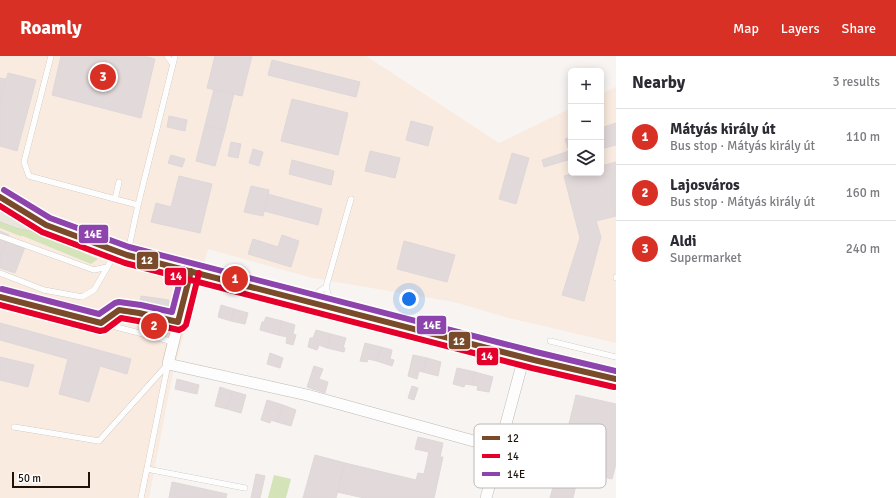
<!DOCTYPE html>
<meta charset="utf-8">
<style>
body{margin:0;font-family:Signika,sans-serif;background:#f2f2f3;color:#2b2b33}
.controls{position:absolute;right:12px;top:12px;display:grid;overflow:hidden;border-radius:6px;box-shadow:0 2px 10px #0003}
.controls button{width:36px;height:36px;display:grid;place-items:center;padding:0;border:0;border-bottom:1px solid #e1e1e2;background:#fff;color:#2b2b33;font:20px sans-serif}
.scale{position:absolute;left:12px;bottom:10px;width:78px;box-sizing:border-box;padding-left:4px;border:2px solid #1e130a;border-top:0;font-size:11px;line-height:14px;white-space:nowrap;color:#1e130a;-webkit-text-stroke:3px #fff;paint-order:stroke}
.you{position:absolute;left:409px;top:243px;width:14px;height:14px;margin:-10px;border:3px solid #fff;border-radius:50%;background:#1a73e8;box-shadow:0 0 0 6px #1a73e833}
.badge{display:grid;place-items:center;width:26px;height:26px;border-radius:50%;background:#d93025;color:#fff;font-size:13px;font-weight:700}
.pin{position:absolute;translate:-50% -50%;border:2px solid #fff;box-shadow:0 1px 4px #0006}
.list{margin:0;padding:0;list-style:none}
h2{display:flex;justify-content:space-between;align-items:center;height:52px;margin:0;padding:0 16px;font-size:17px}
h2 small{font-size:13px;font-weight:400;color:#7c7c81}
.list li{display:grid;grid-template-columns:26px 1fr auto;gap:12px;align-items:center;box-sizing:border-box;height:56px;padding:0 16px;border-top:1px solid #e1e1e2}
.list b{display:block;font-size:15px;white-space:nowrap}
.list p{margin:0;font-size:13px;white-space:nowrap;color:#7c7c81}
.list em{font-size:13px;font-style:normal;color:#7c7c81}
.icon{flex:none;width:22px;height:22px;fill:none;stroke:currentColor;stroke-width:2;stroke-linecap:round;stroke-linejoin:round}
.map{position:relative;flex:none;width:616px;height:442px;overflow:hidden}
header{display:flex;align-items:center;gap:24px;box-sizing:border-box;height:56px;padding:0 20px;background:#d93025;color:#fff}
header strong{font-size:19px}
nav{display:flex;gap:22px;margin-inline-start:auto;font-size:14px}
main{display:flex}
aside{flex:1;background:#fff}
.map>svg:first-child{display:block}
.built{fill:#f9ebe0}
.green{fill:#d5e3b9}
.building{fill:#e2d9da;stroke:#dfd7d8}
.lines{fill:none;stroke-linecap:round;stroke-linejoin:round}
.lane-casing{stroke:#bfb9b3;stroke-width:6}
.street-casing{stroke:#bfb9b3;stroke-width:12}
.primary-casing{stroke:#d3d0ce;stroke-width:19}
.lane{stroke:#fefdfd;stroke-width:5.5}
.street{stroke:#fefdfd;stroke-width:11}
.primary{stroke:#e9e6dd;stroke-width:18}
.bus-1-casing{stroke:#fff;stroke-width:9}
.bus-2-casing{stroke:#fff;stroke-width:9}
.bus-3-casing{stroke:#fff;stroke-width:9}
.bus-1{stroke:#7a4b2a;stroke-width:6}
.bus-2{stroke:#e4002b;stroke-width:6}
.bus-3{stroke:#8e44ad;stroke-width:6}
.key{fill:#fff;stroke:#bcb8b6;stroke-width:1}
.key-label{font-size:11px;fill:#1e130a}
.line-badge{stroke:#fff;stroke-width:1.5}
.badge-label{font-size:11px;text-anchor:middle;font-weight:bold;fill:#fff}
</style>
<header>
<strong>Roamly</strong>
<nav><a>Map</a><a>Layers</a><a>Share</a></nav>
</header>
<main>
<div class="map">
<svg width="616" height="442" viewBox="0 0 616 442">
<rect width="100%" height="100%" fill="#f7f4f2"/>
<path class="built" d="M0 0H366L499 87 571 52V117H601V38L616 31V287L509 262 454 246 313 222 208 193 198 228 172 321 149 442H0Z"/>
<path class="green" d="M0 161 98 203 91 208 23 180H20L0 172Z
M274 419 291 423 286 442H268Z"/>
<path class="building" d="M61 0H144L155 3 141 62 52 39Z
M215 0H252L242 40 207 32Z
M272 4 360 26 356 41 268 19Z
M8 17 36 24 17 95 0 90V46Z
M0 22 6 23 0 46Z
M214 33 234 37 225 74 205 69Z
M292 43 348 57 338 99 281 85Z
M169 60 187 64 185 75 167 71Z
M411 65 433 71 428 90 406 84Z
M616 67V89L601 93V72Z
M205 69 225 74 215 110 196 105Z
M571 81V103L544 111 542 104 569 95 565 83Z
M231 86 241 88 238 102 228 100Z
M253 93 263 96 259 110 249 107Z
M370 95 400 102 395 122 365 115Z
M512 97 529 102 516 148 499 143Z
M171 99 185 103 182 111 168 107Z
M292 104 334 115 331 129 289 118Z
M616 106V160L596 165 601 181 584 245 562 239 580 182 564 120 575 117H601V110Z
M179 120 212 128 200 177 151 166 156 147 171 151Z
M251 130 269 134 263 160 244 156Z
M268 138 322 153 318 169 264 155Z
M0 175 9 179 0 202Z
M282 179 299 185 291 211 248 198 253 183 278 191Z
M7 185 25 191 15 217 0 212V202Z
M404 185 455 199 447 226 397 213Z
M141 240 169 244 168 252 140 249Z
M221 249 234 253 231 265 218 261Z
M234 253 248 257 245 268 231 265Z
M266 261 282 265 278 279 260 274 262 266H264Z
M282 265 295 269 293 278 296 279 293 289 286 287 287 281 278 279Z
M0 267 131 303 127 318 100 310 89 346 59 338 68 303 0 284Z
M316 274 331 278 327 292 319 289 317 294 308 291 310 282H313Z
M331 278 346 282 343 292H345L344 296 327 292Z
M365 287 381 291 377 305 368 303 367 306 360 305Z
M381 291 392 294 390 303 394 304 392 310 377 305Z
M270 297 283 302 280 312 267 308Z
M413 299 427 302 423 316 419 315 417 323 408 320Z
M0 301 34 309 28 331 0 324Z
M427 302 441 306 438 320 423 316Z
M314 310 323 313 319 323 328 326 325 337 307 331Z
M457 312 475 316 472 329 465 328 464 331 453 328Z
M475 316 493 321 489 336 477 334 478 330 472 329Z
M177 323 199 329 197 338 175 333Z
M412 330 418 332 414 344 408 342Z
M220 331 232 335 227 353 215 350Z
M232 335 246 339 241 357 227 353Z
M576 339 616 348V408L612 423 587 417 590 408 572 403 580 371 569 368Z
M267 344 283 349 277 366 271 364 270 367 261 364Z
M283 349 296 354 291 370 277 366Z
M418 381 443 387 440 401H443L434 442H364L337 436 345 407 416 424 418 417 424 418 429 396 415 393Z
M315 399 345 407 336 442H303Z
M256 418 265 420 260 442H251Z
M555 424 576 429 573 442H550Z
M172 426 227 438 226 442H169Z"/>
<g class="lines">
<defs>
<path id="lane" d="M51 0 24 106 29 120 115 143 138 149
M173 8 175 0
M115 143 119 126
M0 180 94 214 107 211
M128 196 138 149 173 8 167 0
M0 217 44 234 82 241 94 234 115 198
M616 221V222
M326 231 331 248
M0 241 174 286
M309 242 326 231 351 143
M101 267 119 254 139 257 178 266
M550 285 616 301
M14 371 99 385 168 308
M147 413 245 432
M141 442 168 308"/>
<path id="street" d="M191 215 168 308 307 339 499 392
M486 442 524 301"/>
<path id="primary" d="M0 141 29 158
M0 156 19 163 46 169 127 199 534 304 616 323"/>
</defs>
<use href="#lane" class="lane-casing"/>
<use href="#street" class="street-casing"/>
<use href="#primary" class="primary-casing"/>
<use href="#lane" class="lane"/>
<use href="#street" class="street"/>
<use href="#primary" class="primary"/>
<defs>
<path id="bus-1" d="M0 141 46 169 127 199 534 304 616 323
M0 241 101 267 119 254 139 257 178 266 191 215"/>
<path id="bus-2" d="M0 150 42 176 125 207 532 312 614 331
M0 249 100 275 105 274 121 262 138 265 179 274 183 272 186 269 199 217"/>
<path id="bus-3" d="M4 134 50 162 129 191 536 296 616 315
M2 233 99 258 115 247 119 246 141 249 172 256 183 213"/>
</defs>
<use href="#bus-1" class="bus-1-casing"/>
<use href="#bus-2" class="bus-2-casing"/>
<use href="#bus-3" class="bus-3-casing"/>
<use href="#bus-1" class="bus-1"/>
<use href="#bus-2" class="bus-2"/>
<use href="#bus-3" class="bus-3"/>
</g>
<rect x="474" y="368" width="132" height="64" rx="6" class="key"/>
<rect x="482" y="380" width="18" height="4" fill="#7a4b2a"/>
<rect x="482" y="398" width="18" height="4" fill="#e4002b"/>
<rect x="482" y="416" width="18" height="4" fill="#8e44ad"/>
<g class="key-label">
<text x="507" y="386">12</text>
<text x="507" y="404">14</text>
<text x="507" y="422">14E</text>
</g>
<g class="line-badge">
<rect x="78" y="168" width="31" height="20" rx="4" fill="#8e44ad"/>
<rect x="136" y="195" width="23" height="19" rx="4" fill="#7a4b2a"/>
<rect x="164" y="211" width="23" height="19" rx="4" fill="#e4002b"/>
<rect x="416" y="259" width="31" height="20" rx="4" fill="#8e44ad"/>
<rect x="448" y="275" width="23" height="19" rx="4" fill="#7a4b2a"/>
<rect x="476" y="291" width="23" height="19" rx="4" fill="#e4002b"/>
</g>
<g class="badge-label">
<text x="93" y="182">14E</text>
<text x="147" y="208">12</text>
<text x="176" y="224">14</text>
<text x="432" y="273">14E</text>
<text x="459" y="289">12</text>
<text x="487" y="304">14</text>
</g>
</svg>
<div class="controls">
<button>+</button>
<button>−</button>
<button><svg class="icon" aria-label="layers" viewBox="0 0 24 24"><path d="M12 4l9 5-9 5-9-5zM3 14l9 5 9-5"/></svg></button>
</div>
<div class="scale">50 m</div>
<div class="you"></div>
<div class="pin badge" style="left:235px;top:223px">1</div>
<div class="pin badge" style="left:154px;top:270px">2</div>
<div class="pin badge" style="left:103px;top:21px">3</div>
</div>
<aside>
<h2>Nearby<small>3 results</small></h2>
<ul class="list">
<li><span class="badge">1</span><div><b>Mátyás király út</b><p>Bus stop · Mátyás király út</p></div><em>110 m</em></li>
<li><span class="badge">2</span><div><b>Lajosváros</b><p>Bus stop · Mátyás király út</p></div><em>160 m</em></li>
<li><span class="badge">3</span><div><b>Aldi</b><p>Supermarket</p></div><em>240 m</em></li>
</ul>
</aside>
</main>
